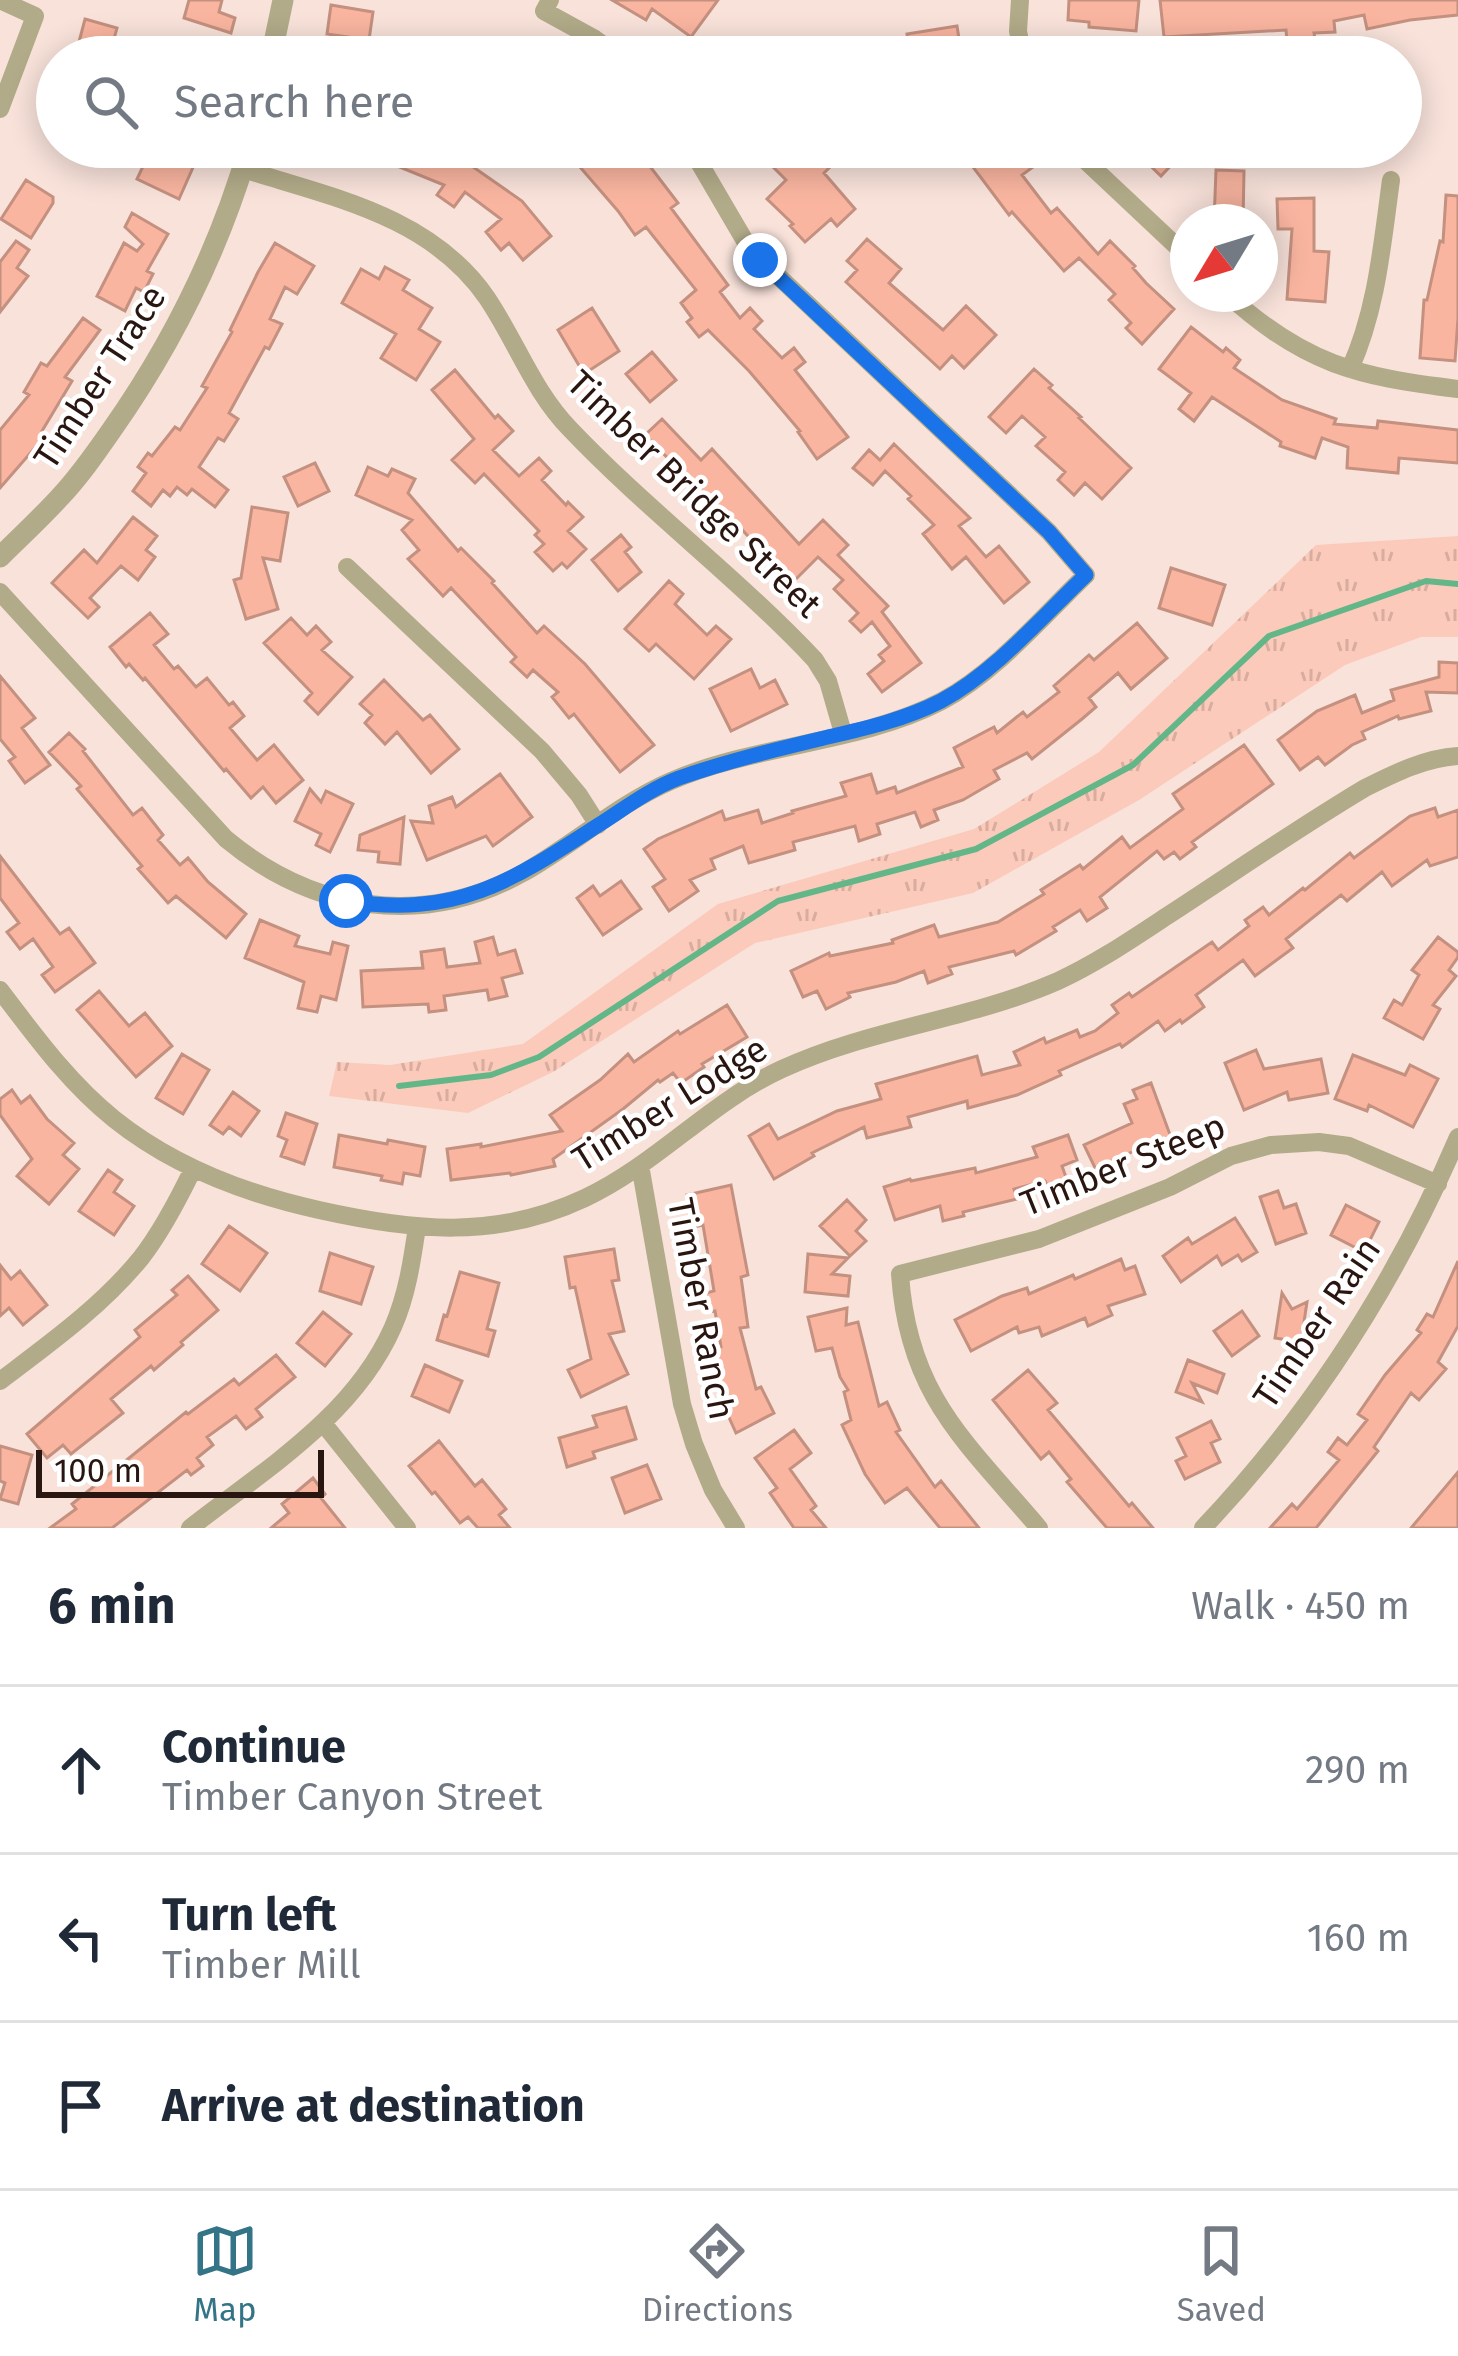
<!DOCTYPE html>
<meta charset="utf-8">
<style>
body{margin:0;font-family:"Fira Sans",sans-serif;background:#f2f2f3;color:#1f2937}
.compass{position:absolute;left:1170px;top:204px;width:108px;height:108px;border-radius:50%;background:#fff;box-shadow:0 6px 30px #0003;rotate:232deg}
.scale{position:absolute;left:36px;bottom:30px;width:288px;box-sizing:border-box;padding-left:12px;border:6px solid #291610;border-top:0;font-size:33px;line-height:42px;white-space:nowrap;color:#291610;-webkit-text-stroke:9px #fff;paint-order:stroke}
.stop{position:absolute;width:36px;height:36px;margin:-27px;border:9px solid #1a73e8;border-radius:50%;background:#fff}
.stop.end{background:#1a73e8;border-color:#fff;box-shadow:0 3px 12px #0008}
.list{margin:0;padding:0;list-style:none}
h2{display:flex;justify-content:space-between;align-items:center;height:156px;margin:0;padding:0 48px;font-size:51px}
h2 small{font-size:39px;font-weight:400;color:#747a83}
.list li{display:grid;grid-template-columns:78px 1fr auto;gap:36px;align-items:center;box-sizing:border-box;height:168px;padding:0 48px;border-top:3px solid #e0e1e3}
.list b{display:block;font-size:45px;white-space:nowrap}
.list p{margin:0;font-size:39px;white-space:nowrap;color:#747a83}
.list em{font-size:39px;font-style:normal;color:#747a83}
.icon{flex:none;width:66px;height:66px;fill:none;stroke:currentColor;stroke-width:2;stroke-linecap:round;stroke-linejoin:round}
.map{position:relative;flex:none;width:1458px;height:1528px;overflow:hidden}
.search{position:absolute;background:#fff;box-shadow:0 6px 30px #0003;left:36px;right:36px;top:36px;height:132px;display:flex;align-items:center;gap:30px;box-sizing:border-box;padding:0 42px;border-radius:66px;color:#747a83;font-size:45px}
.sheet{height:660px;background:#fff}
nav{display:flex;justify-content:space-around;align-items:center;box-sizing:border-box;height:168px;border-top:3px solid #e0e1e3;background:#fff;font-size:33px;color:#747a83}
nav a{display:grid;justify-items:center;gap:6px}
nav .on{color:#337587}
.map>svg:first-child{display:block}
.grass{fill:url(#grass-tufts)}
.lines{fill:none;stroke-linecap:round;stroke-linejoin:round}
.stream{stroke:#63b688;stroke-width:6}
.building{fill:#f9b5a0;stroke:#c4907f;stroke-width:3}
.minor{stroke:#b2ab89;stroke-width:18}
.tertiary{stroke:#b2ab89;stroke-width:21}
.route{stroke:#1a73e8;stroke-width:15}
.labels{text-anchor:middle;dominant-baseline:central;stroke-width:9;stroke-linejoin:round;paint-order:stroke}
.street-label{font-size:36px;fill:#291610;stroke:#fff}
</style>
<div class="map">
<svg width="1458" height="1528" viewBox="0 0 1458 1528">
<defs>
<pattern id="grass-tufts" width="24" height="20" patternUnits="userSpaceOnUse" patternTransform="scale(3)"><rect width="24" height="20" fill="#fccaba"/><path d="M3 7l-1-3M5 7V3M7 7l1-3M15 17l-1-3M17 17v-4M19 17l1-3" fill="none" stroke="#d8ad9f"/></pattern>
</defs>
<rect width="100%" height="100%" fill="#f8e2da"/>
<path class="grass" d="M1458 536V637H1421L1345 665 1139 800 973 893 755 943 553 1072 468 1113 329 1096 337 1062 390 1065 523 1044 718 904 974 829 1099 752 1316 545Z"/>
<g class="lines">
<path class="stream" d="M399 1086 491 1075 539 1057 778 901 976 849 1133 765 1269 636 1426 581 1458 584"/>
</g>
<path class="building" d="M189 0H222L219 12 235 18 231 33 184 18Z
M612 0H718L691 37 652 9 646 20Z
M1069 0H1139L1136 31 1089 27V22L1068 20Z
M1160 0H1458V15L1410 20 1367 29 1364 15 1334 21 1335 32 1314 33 1315 39 1287 41 1286 30 1164 37Z
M331 5 373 12 369 40 327 34Z
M85 19 117 28 109 57H75Z
M957 26 962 57H910L907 34Z
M152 147H202L179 199 137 179Z
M393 147H436L456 155 522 201 551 236 523 260 509 243 501 250 486 232 501 219 465 192 454 207 437 195 444 185 387 162Z
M587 147H653L642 156 678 203 671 208 728 285 720 292 740 318 750 308 762 321 754 329 782 358 794 348 805 362 795 370 848 437 817 459 798 432 800 431 749 371 708 330 699 337 687 322 692 318 681 303 696 290 646 227 635 235 618 211 573 159Z
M772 147H799L812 160 818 153 831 166 824 173 855 209 837 226 831 219 805 242 790 226 793 224 767 199 786 180 771 165 779 156Z
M958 147H1001L1010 159 1021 151 1033 167 1022 175 1051 213 1057 208 1098 254 1110 241 1135 266 1133 268 1146 283 1174 309 1142 344 1126 328 1131 323 1109 300 1115 294 1079 258 1064 271 1012 212 1009 215Z
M1131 147H1188L1161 176Z
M1216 170 1244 171 1243 222H1214Z
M26 180 53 197V203L31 238 1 219Z
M1446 195 1458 196V318L1455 361 1420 358 1424 300H1427L1440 241 1443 242Z
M1314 198V251L1329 252 1325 302 1287 299 1292 229H1278L1277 199Z
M132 213 168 234 147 271 153 274 144 292 136 288 125 311 97 296 124 243 137 251 143 244 125 227Z
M867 239 901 269 889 283 943 330 966 306 996 335 964 368 952 356 940 369 846 282 857 270 847 261Z
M16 241 29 250 17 268 28 276 0 312V262Z
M275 243 314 266 297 294 285 287 270 319 282 324 269 349 265 347 229 413 238 419 224 441 218 438 199 467 228 490 215 507 192 489 187 495 177 487 170 496 163 490 151 506 133 491 146 473 138 467 148 453 152 456 175 427 180 430 207 388 202 386 232 332 230 330 258 272Z
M385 267 409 280 403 290 432 308 419 329 440 342 416 380 381 358 396 334 342 303 361 269 379 279Z
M592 308 619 351 584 374 558 330Z
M83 318 100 330 65 377 72 381 42 431 46 435 0 488V430L29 395 24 392 41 363 47 366Z
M1191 327 1223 352 1226 348 1240 360 1234 368 1282 400 1336 419 1334 424 1377 428 1378 421 1458 430V463L1399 458 1398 473 1347 468 1348 447 1322 438 1315 458 1280 446 1281 442 1212 397 1194 421 1179 409 1191 393 1159 369Z
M652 352 676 380 650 402 626 374Z
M1034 369 1052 385 1049 388 1081 417 1079 418 1131 468 1102 499 1085 483 1074 495 1058 480 1065 472 1036 446 1045 437 1022 416 1006 433 989 417Z
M455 370 495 418 498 415 513 431 493 450 519 476 539 458 551 471 542 480 566 505 568 502 583 517 568 531 586 549 567 568 562 563 553 571 535 552 544 544 535 535 539 531 484 474 475 483 452 460 474 439 432 390Z
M662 419 701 460 712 449 799 544 823 520 848 545 838 555 888 606 882 612 921 663 882 692 868 674 884 661 879 655 890 646 872 622 861 632 850 621 858 613 834 589 843 580 818 557 794 581 767 557 726 512 724 515 645 435Z
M894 444 970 518 959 526 986 557 999 546 1029 582 1004 603 966 557 952 569 923 534 934 525 908 499 911 496 885 471 873 485 853 468 869 450 880 460Z
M315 463 329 491 298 506 284 477Z
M368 467 388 476 392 469 415 479 408 493 458 551 461 548 494 581 492 583 537 633 544 626 585 664 654 745 620 772 574 714 569 718 552 697 558 692 533 670 527 677 511 662 516 657 451 588 443 596 408 559 419 550 402 530 412 520 356 495Z
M252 507 288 513 280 561 263 558 278 609 246 619 234 580 241 578Z
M133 517 157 536 146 550 155 557 138 580 121 566 90 598 99 607 88 618 52 583 84 550 97 563Z
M621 535 631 547 625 552 641 572 618 591 592 560Z
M1171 568 1225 585 1212 625 1159 608Z
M669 581 683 594 675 604 707 635 716 626 731 639 694 679 656 644 649 651 625 629Z
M150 613 168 634 154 645 174 669 178 666 196 687 207 678 229 705 233 702 244 716 230 728 257 760 274 745 303 780 276 803 263 787 251 798 226 769 224 771 145 678 143 680 129 664 126 667 110 647Z
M291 618 307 635 316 626 331 642 322 650 352 677 318 714 305 701 312 693 264 643Z
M1137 623 1167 658 1131 689 1118 673 1089 698 1096 707 1082 719 1032 759 1027 753 994 770 999 779 963 800 934 810 938 820 921 827 915 812 877 824 880 834 859 841 855 826 793 842 795 850 749 863 743 846 711 859 715 869 690 880 698 891 669 911 653 887 665 879 644 849 658 839 722 811 725 820 758 810 762 823 793 813 792 811 846 796 841 783 871 774 877 793 895 787 897 793 963 767 954 748 994 727 997 733 1023 712 1027 717 1059 692 1054 686 1089 655 1094 660Z
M1439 662 1458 663V693L1426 692 1431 711 1399 719 1398 716 1362 732 1365 739 1352 745 1325 765 1318 757 1300 770 1278 740 1317 711 1355 695 1362 713 1394 700 1391 690 1439 677Z
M751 669 760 688 775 680 787 704 731 731 710 689Z
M0 676 35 718 22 728 50 765 25 783 9 761 15 757 0 739Z
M384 680 423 720 430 715 459 749 431 773 397 732 385 744 365 723 372 715 360 704Z
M69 733 85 749 83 751 133 815 142 808 163 835 158 840 180 865 188 858 208 882 246 914 226 938 176 896 168 903 138 869 142 866 77 789 81 786 49 752Z
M1244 745 1273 784 1192 842 1196 847 1180 859 1174 852 1164 859 1157 851 1100 897 1107 908 1087 921 1080 910 1053 927 1056 931 1016 955 1014 951 949 967 952 974 928 983 924 971 896 982 848 993 850 997 826 1009 817 991 803 997 791 971 829 953 830 956 893 943 892 940 934 925 939 937 998 922 1044 894 1041 890 1080 865 1083 869 1122 837 1130 848 1183 809 1173 794Z
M500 774 532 817 493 846 486 836 427 860 411 821 433 823 429 806 452 797 456 807Z
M310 789 321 802 326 791 353 804 330 852 316 845 321 834 295 821Z
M1435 808 1438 817 1458 810V857L1430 866 1427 860 1392 886 1382 872 1347 901 1341 895 1286 939 1293 948 1255 976 1243 960 1196 995 1204 1007 1182 1023 1180 1020 1165 1031 1158 1021 1122 1047 1120 1044 1059 1071 1061 1075 1017 1095 968 1108 967 1101 908 1117 911 1127 867 1138 864 1127 812 1153 814 1156 774 1179 749 1136 769 1124 778 1139 837 1111 881 1099 876 1084 977 1056 982 1075 1020 1065 1014 1052 1044 1038 1046 1043 1077 1030 1080 1037 1095 1031 1118 1013 1112 1005 1129 993 1132 997 1212 942 1218 950 1249 926 1245 920 1263 907 1269 915 1303 888 1305 890 1350 853 1354 858 1410 816Z
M404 817 400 864 378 862 379 852 358 850 360 835Z
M0 856 60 934 69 928 95 963 55 992 42 975 53 967 33 939 20 949 7 932 19 923 0 898Z
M621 881 641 909 603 935 577 898 593 886 600 896Z
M260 920 299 936 295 946 330 954 333 942 348 946 336 1000 321 996 317 1012 298 1008 304 982 245 958Z
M493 937 498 955 515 950 522 973 502 978 507 996 489 1000 487 990 444 996 446 1010 429 1012 428 1004 363 1007 361 971 423 968 421 952 444 949 447 967 480 963 475 942Z
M1438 937 1458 952V957L1449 970 1456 976 1433 1005 1440 1009 1423 1039 1384 1018 1394 1000 1402 1005 1419 975 1412 970Z
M99 991 129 1026 145 1013 172 1046 136 1077 77 1010Z
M727 1005 747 1037 702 1064 704 1067 681 1083 673 1073 660 1082 658 1080 623 1109 553 1159 555 1166 511 1175 510 1173 451 1180 447 1149 481 1144V1147L562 1131 550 1115 600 1080 628 1054 634 1062 678 1031 680 1034Z
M1256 1050 1264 1069 1321 1059 1328 1093 1289 1100 1287 1092 1244 1110 1225 1063Z
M182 1054 209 1070 183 1114 156 1098Z
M1353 1055 1405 1075 1410 1065 1438 1079 1413 1127 1369 1105 1367 1111 1335 1099Z
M1151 1083 1172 1140 1143 1151 1141 1148 1110 1162 1112 1167 1098 1174 1084 1145 1132 1123 1124 1104 1137 1099 1133 1090Z
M12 1090 21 1103 30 1096 47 1119 74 1143 63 1155 79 1169 49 1204 17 1176 32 1159 0 1115V1099Z
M233 1092 259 1111 241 1136 229 1127 223 1134 210 1125Z
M286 1113 317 1124 304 1164 281 1156 287 1140 278 1136Z
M339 1135 387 1144 388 1140 425 1147 420 1176 404 1173 402 1184 381 1180 382 1176 334 1167Z
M1068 1135 1077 1160 1062 1166 1067 1180 1048 1187 1045 1181 1014 1189 1017 1199 963 1212 964 1216 943 1221 940 1206 895 1220 884 1187 910 1179 911 1181 975 1168 976 1173 1037 1157 1033 1147Z
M108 1170 122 1180 114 1192 134 1206 114 1235 79 1211Z
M731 1185 748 1275 741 1277 748 1327 740 1328 756 1389 761 1387 774 1413 736 1433 727 1413 710 1350 721 1347 715 1311 709 1312 706 1293 714 1291 703 1225 694 1227 687 1195Z
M1278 1191 1284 1208 1296 1204 1306 1233 1276 1244 1260 1197Z
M847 1200 866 1220 856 1231 866 1241 850 1256 820 1226Z
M1346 1205 1379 1222 1364 1252 1331 1235Z
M1235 1218 1257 1252 1242 1261 1238 1255 1222 1265 1217 1256 1181 1282 1163 1256 1188 1238 1192 1244Z
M229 1226 267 1253 240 1291 202 1264Z
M614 1249 619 1280 612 1281 624 1331 609 1334 628 1374 581 1397 568 1370 591 1359 575 1287 570 1288 565 1257Z
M330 1253 373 1267 361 1304 320 1291Z
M808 1254 848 1258 832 1274 850 1276 848 1296 805 1292Z
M1121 1259 1125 1270 1135 1266 1145 1294 1108 1306 1112 1315 1088 1326 1085 1318 1042 1336 1039 1327 1019 1333 1017 1327 971 1351 955 1320 1002 1296 1027 1288 1029 1294 1073 1275 1075 1279Z
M1458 1261V1326L1438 1362 1446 1369 1419 1400 1411 1393 1374 1447 1378 1451 1316 1528H1270L1292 1504 1297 1509 1339 1460 1328 1452 1338 1438 1347 1445 1367 1420 1358 1414 1385 1375 1421 1333 1417 1330 1427 1314 1433 1317Z
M0 1265 11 1279 20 1271 47 1305 23 1325 9 1308 0 1316Z
M460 1272 499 1283 487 1329 495 1331 488 1356 437 1340 444 1315 447 1316Z
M188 1276 218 1310 181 1342 183 1345 154 1370 151 1366 111 1399 123 1413 71 1454 63 1445 47 1458 27 1434 140 1337 135 1330 177 1295 172 1290Z
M1282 1293 1292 1309 1307 1302 1301 1342 1275 1338Z
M847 1308 846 1325 858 1322 879 1406 887 1402 900 1430 896 1432 935 1487 941 1481 979 1528H940L907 1488 885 1503 865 1474 842 1425 851 1420 844 1392 848 1390 840 1377 832 1348 816 1351 808 1317Z
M1242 1311 1259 1336 1232 1356 1214 1331Z
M323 1312 351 1334 325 1366 297 1343Z
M276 1355 295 1377 256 1409 262 1417 246 1429 236 1416 207 1437 213 1445 197 1458 203 1466 191 1475 187 1470 112 1528H50L76 1509 72 1504 186 1412 188 1414 234 1379 239 1385Z
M1188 1360 1224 1374 1217 1393 1192 1383 1202 1402 1176 1392Z
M425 1365 462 1381 449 1412 412 1396Z
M1028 1370 1057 1403 1048 1410 1129 1506 1132 1503 1153 1528H1107L1067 1482 1071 1479 1049 1452 1041 1459 993 1400Z
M626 1407 636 1439 593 1452 595 1458 567 1467 559 1438 597 1427 593 1416Z
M1211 1421 1220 1439 1211 1443 1220 1462 1185 1479 1176 1461 1186 1456 1177 1438Z
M794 1430 811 1453 790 1469 816 1506 811 1510 826 1528H794L770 1493 777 1488 755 1458Z
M439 1441 475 1486 482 1480 506 1509 499 1515 510 1528H478L468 1517 460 1523 435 1492 432 1494 409 1466Z
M0 1446 32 1455 18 1504 0 1499 5 1483 0 1481Z
M647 1465 661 1499 625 1513 612 1478Z
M1458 1472V1528H1411Z
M313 1478 325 1494 321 1498 345 1528H271L289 1513 282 1504Z"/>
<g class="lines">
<path class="minor" d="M0 0 35 16 0 109
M550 0 544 11 595 39 620 57
M1020 0 1018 31 1023 57
M1071 147 1188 257
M243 169C331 197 431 216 487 298 516 341 533 391 570 429 647 510 738 578 815 660L828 681 843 733
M1227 294C1303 364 1358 377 1458 389
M1350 369C1377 309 1382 245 1391 180
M347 567 542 751 579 795 598 825
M0 592 226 839C313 911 422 929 523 873 573 845 618 804 671 781 756 744 859 744 942 701 997 671 1041 618 1086 575L1049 532 760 259 745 241 690 147
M0 990C35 1036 69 1083 114 1119 174 1167 246 1194 319 1210 413 1231 496 1240 585 1198 657 1164 710 1102 782 1069 871 1028 969 1020 1058 981 1097 963 1132 939 1167 916 1233 873 1298 828 1365 788 1395 773 1425 758 1458 756
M640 1165 682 1404 694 1444 713 1490 736 1528
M0 1381C49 1344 102 1306 141 1258 162 1231 178 1200 193 1169
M323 1423 407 1528
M190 1528C264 1470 354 1416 393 1327 407 1295 412 1261 417 1227
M1039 1528C965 1441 908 1395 900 1274L1039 1239 1170 1187 1231 1156 1271 1145 1319 1142 1349 1146 1438 1184
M1203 1528C1312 1413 1396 1282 1458 1137"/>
<path class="tertiary" d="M271 57 283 0
M0 557C20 537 41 518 60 497 79 477 95 454 111 431 173 343 219 250 249 147"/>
</g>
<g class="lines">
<path class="route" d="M346 901C456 918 511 882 600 824 625 808 650 789 679 778 727 761 778 749 828 737 867 728 906 719 941 701 995 672 1042 617 1086 575L1049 532 760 260"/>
</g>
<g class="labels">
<g class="street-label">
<text transform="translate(100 377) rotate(-57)">Timber Trace</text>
<text transform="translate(694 494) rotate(44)">Timber Bridge Street</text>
<text transform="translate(670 1104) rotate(-32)">Timber Lodge</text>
<text transform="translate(1123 1165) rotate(-22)">Timber Steep</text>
<text transform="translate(701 1309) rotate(79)">Timber Ranch</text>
<text transform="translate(1317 1323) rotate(-56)">Timber Rain</text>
</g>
</g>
</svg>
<svg class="compass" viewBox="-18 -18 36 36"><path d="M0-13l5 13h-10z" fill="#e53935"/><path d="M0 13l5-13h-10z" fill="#747a83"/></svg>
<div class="scale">100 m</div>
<div class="stop" style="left:346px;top:901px"></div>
<div class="stop end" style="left:760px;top:260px"></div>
<div class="search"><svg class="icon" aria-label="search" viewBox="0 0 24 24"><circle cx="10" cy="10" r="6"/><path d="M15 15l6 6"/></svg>Search here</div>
</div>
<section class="sheet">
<h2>6 min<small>Walk · 450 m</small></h2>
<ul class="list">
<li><svg class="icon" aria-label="ahead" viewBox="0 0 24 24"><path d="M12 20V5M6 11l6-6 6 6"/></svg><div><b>Continue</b><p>Timber Canyon Street</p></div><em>290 m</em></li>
<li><svg class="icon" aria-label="left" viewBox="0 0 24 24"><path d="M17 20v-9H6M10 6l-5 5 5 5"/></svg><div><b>Turn left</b><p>Timber Mill</p></div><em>160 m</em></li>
<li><svg class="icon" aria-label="arrive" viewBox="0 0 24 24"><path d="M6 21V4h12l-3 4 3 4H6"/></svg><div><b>Arrive at destination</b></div></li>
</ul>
</section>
<nav>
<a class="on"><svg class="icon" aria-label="map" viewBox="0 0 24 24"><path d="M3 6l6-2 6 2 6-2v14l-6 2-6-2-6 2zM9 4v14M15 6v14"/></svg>Map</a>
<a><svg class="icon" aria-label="directions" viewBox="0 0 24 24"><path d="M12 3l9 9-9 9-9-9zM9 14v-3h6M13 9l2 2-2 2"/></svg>Directions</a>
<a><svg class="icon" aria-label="saved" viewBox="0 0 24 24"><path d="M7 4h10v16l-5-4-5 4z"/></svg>Saved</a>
</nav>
